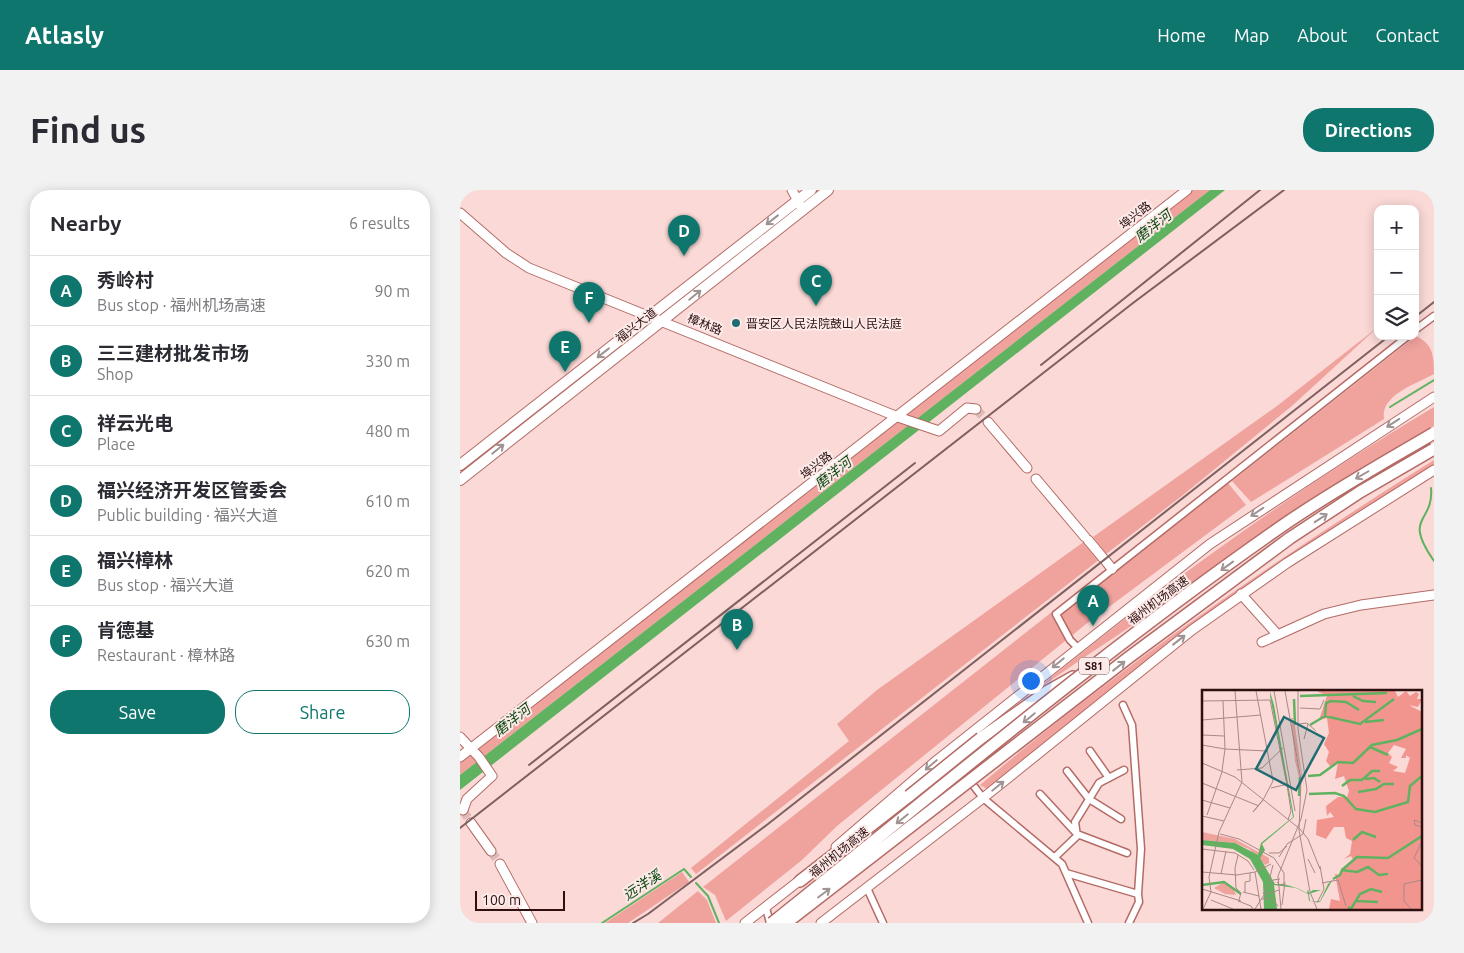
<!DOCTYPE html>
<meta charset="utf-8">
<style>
body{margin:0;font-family:Ubuntu,"Noto Sans SC",sans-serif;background:#f2f2f3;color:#2b2b33}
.controls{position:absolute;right:15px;top:15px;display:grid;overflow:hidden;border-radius:10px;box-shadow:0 2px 12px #0003}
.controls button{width:45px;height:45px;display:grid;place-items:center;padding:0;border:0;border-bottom:1px solid #e1e1e2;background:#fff;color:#2b2b33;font:25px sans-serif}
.scale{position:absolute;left:15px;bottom:12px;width:90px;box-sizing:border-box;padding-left:5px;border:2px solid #2d100f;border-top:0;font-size:14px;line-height:18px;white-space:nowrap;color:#2d100f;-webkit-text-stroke:4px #fceae9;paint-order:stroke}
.you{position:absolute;left:570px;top:490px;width:18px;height:18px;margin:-12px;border:4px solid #fff;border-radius:50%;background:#1a73e8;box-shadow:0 0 0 8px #1a73e833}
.badge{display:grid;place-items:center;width:32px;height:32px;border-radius:50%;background:#0f766e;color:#fff;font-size:16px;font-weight:700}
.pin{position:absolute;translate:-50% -41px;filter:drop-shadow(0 1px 2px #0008)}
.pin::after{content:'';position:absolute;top:26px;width:18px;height:15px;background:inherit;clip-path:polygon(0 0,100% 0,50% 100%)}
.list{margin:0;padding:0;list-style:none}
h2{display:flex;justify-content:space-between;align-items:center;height:65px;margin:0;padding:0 20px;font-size:21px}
h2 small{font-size:16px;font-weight:400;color:#7c7c81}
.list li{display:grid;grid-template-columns:32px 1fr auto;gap:15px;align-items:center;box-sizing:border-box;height:70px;padding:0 20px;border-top:1px solid #e1e1e2}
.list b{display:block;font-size:19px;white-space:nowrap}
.list p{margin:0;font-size:16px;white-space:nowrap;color:#7c7c81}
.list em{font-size:16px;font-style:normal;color:#7c7c81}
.actions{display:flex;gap:10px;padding:15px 20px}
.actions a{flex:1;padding:11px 0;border:1px solid #0f766e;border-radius:20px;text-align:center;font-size:18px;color:#0f766e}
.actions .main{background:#0f766e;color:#fff}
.icon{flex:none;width:28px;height:28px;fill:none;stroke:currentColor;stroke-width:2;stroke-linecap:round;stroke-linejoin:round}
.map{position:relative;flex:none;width:974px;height:733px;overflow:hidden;border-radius:20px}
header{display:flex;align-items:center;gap:30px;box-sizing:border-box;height:70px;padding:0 25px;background:#0f766e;color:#fff}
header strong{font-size:24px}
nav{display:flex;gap:28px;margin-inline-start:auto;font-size:18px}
.intro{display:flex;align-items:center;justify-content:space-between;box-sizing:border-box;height:120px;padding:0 30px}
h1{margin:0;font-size:35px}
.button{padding:12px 22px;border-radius:20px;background:#0f766e;color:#fff;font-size:18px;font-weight:700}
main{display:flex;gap:30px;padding:0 30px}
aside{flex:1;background:#fff;border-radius:20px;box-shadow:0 2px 12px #0003}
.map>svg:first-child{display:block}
.green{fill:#f0a29d}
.water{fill:#60b260}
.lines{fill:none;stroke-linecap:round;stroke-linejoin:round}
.stream{stroke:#60b260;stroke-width:2}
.secondary-tunnel{stroke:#dbbbb8;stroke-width:9;stroke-dasharray:9 4.5;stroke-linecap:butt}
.street-casing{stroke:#b46b66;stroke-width:9}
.secondary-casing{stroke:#b46b66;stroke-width:11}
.primary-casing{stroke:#b46b66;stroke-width:12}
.highway-casing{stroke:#b46b66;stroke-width:14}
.street{stroke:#fff;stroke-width:6}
.secondary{stroke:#fff;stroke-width:9}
.primary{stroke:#fff;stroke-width:10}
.highway{stroke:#fff;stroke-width:11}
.rail{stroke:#7f605f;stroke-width:2}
.highway-bridge-casing{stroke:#b46b66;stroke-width:14;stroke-linecap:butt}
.highway-bridge{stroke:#fff;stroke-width:11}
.oneway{stroke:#a09393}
.poi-dot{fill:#216c73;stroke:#fceae9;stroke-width:2}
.labels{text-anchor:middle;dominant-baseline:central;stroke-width:4;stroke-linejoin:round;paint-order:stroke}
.shield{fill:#fceae9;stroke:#6b5150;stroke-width:1}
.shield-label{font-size:11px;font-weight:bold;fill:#2d100f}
.street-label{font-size:12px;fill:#2d100f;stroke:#fceae9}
.poi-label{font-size:12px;fill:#2d100f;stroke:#fceae9;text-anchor:start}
.water-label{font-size:14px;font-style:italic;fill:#09450e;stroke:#fceae9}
.inset-river{fill:none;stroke:#60b260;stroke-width:2.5}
.inset-road{fill:none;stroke:#a88986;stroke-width:1}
.view{fill:#216c73;fill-opacity:0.15;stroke:#216c73;stroke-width:2.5}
.inset-edge{fill:none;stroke:#2d100f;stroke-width:2.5}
</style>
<header>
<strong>Atlasly</strong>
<nav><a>Home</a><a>Map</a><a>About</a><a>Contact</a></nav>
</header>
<div class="intro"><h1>Find us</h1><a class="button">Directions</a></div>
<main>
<aside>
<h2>Nearby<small>6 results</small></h2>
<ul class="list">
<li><span class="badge">A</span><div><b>秀岭村</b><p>Bus stop · 福州机场高速</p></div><em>90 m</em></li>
<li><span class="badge">B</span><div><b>三三建材批发市场</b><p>Shop</p></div><em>330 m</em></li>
<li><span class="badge">C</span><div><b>祥云光电</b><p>Place</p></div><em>480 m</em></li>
<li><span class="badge">D</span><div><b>福兴经济开发区管委会</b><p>Public building · 福兴大道</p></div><em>610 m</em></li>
<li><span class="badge">E</span><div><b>福兴樟林</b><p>Bus stop · 福兴大道</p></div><em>620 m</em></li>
<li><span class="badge">F</span><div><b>肯德基</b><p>Restaurant · 樟林路</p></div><em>630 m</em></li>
</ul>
<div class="actions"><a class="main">Save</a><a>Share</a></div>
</aside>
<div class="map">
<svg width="974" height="733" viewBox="0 0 974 733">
<rect width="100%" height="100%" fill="#fad9d6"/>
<path class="green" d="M730 0H750L0 585V569Z
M918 137 833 215 723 305 646 364 633 347 817 216Z
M956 146C973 154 974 166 974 184 956 194 920 205 924 229L791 312 772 291Z
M974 217V236C887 286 804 345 721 402 671 437 620 469 570 505 698 399 831 302 974 217Z
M974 270V276L852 353 529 600 520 595C662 475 816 369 974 270Z
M763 287 786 315 626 434 377 636 342 670 266 731 255 705 243 697Z
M625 351 640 369 236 684 231 678 389 551 377 534 417 500Z
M222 682 229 692 168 733H145Z
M238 701 247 710 256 733H198Z"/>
<path class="water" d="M750 0H765L0 600V585Z"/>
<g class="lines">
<path class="stream" d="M930 217 974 190
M971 298C974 334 942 325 974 371
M236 693 248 706 259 733
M142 733 224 679 231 687"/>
<path class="secondary-tunnel" d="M516 219 528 232
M3 620 11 633
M31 661 40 674"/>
<defs>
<path id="street" d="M955 140 974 126
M617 457 610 450 596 424 948 146
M663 515 672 535 681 659 678 704
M630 561 649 588
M493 569 523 608 602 674 628 733
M607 581 629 609 661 629
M580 604 617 644 667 663
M595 667 617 646 615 632 639 593 664 580
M606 683 678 704 679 712 669 733
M407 698 423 733
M306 718 310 733"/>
<path id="secondary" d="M332 0 340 15
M0 23 46 63 69 78 438 227 479 241 507 218 516 219
M528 232 567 278
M576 289 625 347
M628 350 643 368
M645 370 652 379
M781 404 817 444
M802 452 864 424 901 415 974 405
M0 547 19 567 32 586 7 609 3 620
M0 567 727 0
M11 633 31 661
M376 657 476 571 750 354 974 207
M40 674 72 733
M285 733 344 687
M361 733 523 608 732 440 827 373 974 280"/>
<path id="primary" d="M0 275 351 0
M0 290 368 0"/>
<path id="highway" d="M521 548 588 501 613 487
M340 691 449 606"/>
</defs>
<use href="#street" class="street-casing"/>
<use href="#secondary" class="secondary-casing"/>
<use href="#primary" class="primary-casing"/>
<use href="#highway" class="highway-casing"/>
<use href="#street" class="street"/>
<use href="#secondary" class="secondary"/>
<use href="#primary" class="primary"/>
<use href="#highway" class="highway"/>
<path class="rail" d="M955 127 974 112
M581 175 800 0
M69 575 455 273
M0 638 673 113 824 0
M173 733 188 724 308 634 929 146"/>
<defs>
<path id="highway-bridge" d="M449 606 521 548
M312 733C480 599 645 459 822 336 871 302 923 273 974 243
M326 733 668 468 830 348 900 302 974 259"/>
</defs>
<use href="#highway-bridge" class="highway-bridge-casing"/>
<use href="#highway-bridge" class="highway-bridge"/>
</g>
<defs><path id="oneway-shaft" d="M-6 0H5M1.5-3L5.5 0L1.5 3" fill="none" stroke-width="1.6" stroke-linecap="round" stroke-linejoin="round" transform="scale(1.25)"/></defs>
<g class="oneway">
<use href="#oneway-shaft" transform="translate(312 30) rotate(142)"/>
<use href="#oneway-shaft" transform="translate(235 105) rotate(-39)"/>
<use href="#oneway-shaft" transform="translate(143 163) rotate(142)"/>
<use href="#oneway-shaft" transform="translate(933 233) rotate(147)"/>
<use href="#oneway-shaft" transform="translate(38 259) rotate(-39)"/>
<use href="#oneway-shaft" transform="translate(902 285) rotate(150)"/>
<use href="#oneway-shaft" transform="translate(797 322) rotate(146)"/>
<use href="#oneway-shaft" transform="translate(861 328) rotate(-33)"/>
<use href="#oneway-shaft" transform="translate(767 376) rotate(144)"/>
<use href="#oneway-shaft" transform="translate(719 450) rotate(-38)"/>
<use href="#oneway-shaft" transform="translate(598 473) rotate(141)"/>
<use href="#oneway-shaft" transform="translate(659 476) rotate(-38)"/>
<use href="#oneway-shaft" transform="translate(569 528) rotate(141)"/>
<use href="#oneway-shaft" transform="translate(471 575) rotate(140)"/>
<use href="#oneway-shaft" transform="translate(538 596) rotate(-39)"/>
<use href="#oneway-shaft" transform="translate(442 629) rotate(141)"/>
<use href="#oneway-shaft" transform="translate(364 703) rotate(-37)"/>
</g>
<circle class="poi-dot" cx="276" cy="133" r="5"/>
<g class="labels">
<rect class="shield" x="619" y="467.5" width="30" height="17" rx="4"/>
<g class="shield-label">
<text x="634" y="476">S81</text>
</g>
<g class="street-label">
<text transform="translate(675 25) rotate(-38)">埠兴路</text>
<text transform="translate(245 134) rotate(22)">樟林路</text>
<text transform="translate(176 135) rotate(-38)">福兴大道</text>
<text transform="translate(356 275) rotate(-38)">埠兴路</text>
<text transform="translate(698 410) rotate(-37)">福州机场高速</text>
<text transform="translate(379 662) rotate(-39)">福州机场高速</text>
</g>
<g class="poi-label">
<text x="286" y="133">晋安区人民法院鼓山人民法庭</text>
</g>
<g class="water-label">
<text transform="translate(693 36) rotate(-38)">磨洋河</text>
<text transform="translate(373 283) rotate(-38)">磨洋河</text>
<text transform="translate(52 530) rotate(-38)">磨洋河</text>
<text transform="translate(182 695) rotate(-33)">远洋溪</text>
</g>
</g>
<g transform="translate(742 500)">
<rect width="220" height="220" fill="#fad9d6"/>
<path d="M89 28H92L90 30 93 36 102 98 92 51 98 87 99 96 93 71ZM0 142 33 149 67 168V173L63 175 47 159 33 153 0 150ZM22 192 32 200 34 205 23 204 12 198Z" fill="#f0a29d"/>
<path d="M115 1H193L196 7 204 1 208 6 214 2 217 4 215 9H220L216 17 207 15 220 22V219H127L129 209 138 211 133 184 138 185 143 176 152 171 149 166 142 169 148 164 150 151 144 148 142 137H132L124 149 114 145 115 130 132 127 128 122 125 126 124 116 136 107H145L147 101 142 86 133 89 136 73 128 76 124 71 127 62 122 54 127 43 125 28 117 30 125 6ZM192 55 204 59 199 68H204V65L208 68 203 83 191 81 196 77 187 73 190 67 186 63Z" fill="#f2958f" fill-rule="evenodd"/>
<path d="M69 1V5L72 15 92 127 60 154 63 160 58 168 73 194H81L95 198 105 203 106 199 107 203 111 200H119L113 169 119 200 107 204 108 211H118L126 194 131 189 118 212 107 211 106 204 94 198 72 195 75 219H62L61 192 48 169 31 159 0 155V150L33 153 56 165 59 153 91 127 68 6Z" fill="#60b260"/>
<path class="inset-river" d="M98 6 185 3M151 6 161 11 174 12M92 9 93 35M123 26 124 13 129 11 144 12 157 20M163 32 182 30M108 35 123 26 158 34 192 9M168 57 186 65M106 86 118 85 136 72 151 73 170 55 195 50 220 39M163 89 172 88 178 92M140 96 148 90H160L170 81H178M156 102 174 99 182 94H192M107 104 133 103 142 106 154 119 173 122 206 112 208 96 220 86M97 106 98 87M151 150 160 142 174 147M140 180 155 167 186 168 220 146M131 189 138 185 140 180 155 182 166 177 177 185 186 184M0 195 22 192 39 204M155 211 176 212M146 217 149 219 158 204 169 199 180 202"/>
<path class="inset-road" d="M54 1 71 91 61 110M72 1 93 121M83 1 99 90 97 140 108 202 115 219M68 10 85 95 89 121 86 130M0 11 68 10M98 18 118 19 122 10M0 30 59 25M97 34 105 33 114 41M0 45 22 46M102 49 106 34M0 55 23 59M23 59 65 61M0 73 33 87 98 139 106 149 118 179M35 80 60 78 81 58M20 81 23 59 21 11M0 93 57 116M69 98 86 94 88 97M0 110 28 118M61 110 51 122 61 110M5 125 20 82M0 126 22 131M220 133 212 130 213 135 220 137M18 144 37 149 72 168 82 183V194L78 195 75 192M220 151 212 168 220 176M0 159 33 163 46 171 52 180M67 163H77L85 156M36 165 33 178 34 198 39 203 37 210M77 167 85 154 101 144 104 129M106 169 113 183M0 182 35 185 53 182 69 174M53 182 59 219M19 184 24 161M67 191 71 175M120 193 136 190 144 216M0 199 39 211M41 202 57 206M43 202V192L48 191V183M61 204 71 190 78 189M60 209 69 208 76 216M9 210 31 219M36 211 49 216 51 219M115 213 122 199 118 176M80 215 83 192M1 219 9 202 7 187 17 142 40 92 33 1M53 219 62 205 77 200M79 219 76 186 99 129 105 100 96 39V1M209 219 202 211V194L220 190"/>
<path class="view" d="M82 27 122 48 94 100 54 79Z"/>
<rect width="220" height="220" class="inset-edge"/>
</g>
</svg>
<div class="controls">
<button>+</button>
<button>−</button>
<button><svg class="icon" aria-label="layers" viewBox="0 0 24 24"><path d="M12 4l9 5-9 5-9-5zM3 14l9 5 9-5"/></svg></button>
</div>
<div class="scale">100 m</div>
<div class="you"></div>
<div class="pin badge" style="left:633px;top:436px">A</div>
<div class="pin badge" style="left:277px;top:460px">B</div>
<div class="pin badge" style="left:356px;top:116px">C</div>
<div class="pin badge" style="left:224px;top:66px">D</div>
<div class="pin badge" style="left:105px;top:182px">E</div>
<div class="pin badge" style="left:129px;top:133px">F</div>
</div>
</main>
